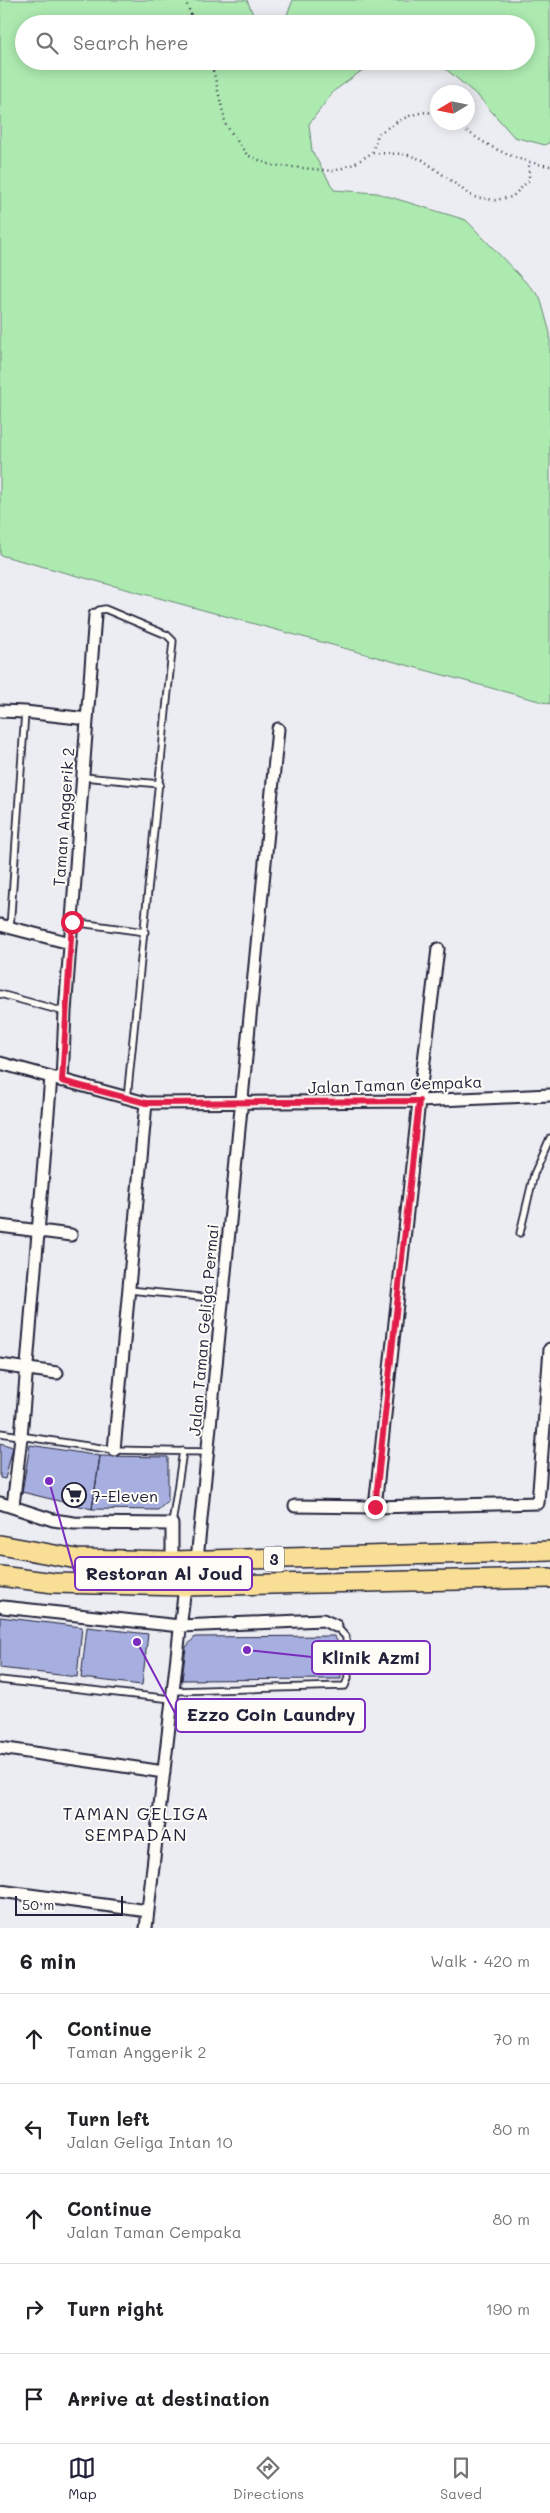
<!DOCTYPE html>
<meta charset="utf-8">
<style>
body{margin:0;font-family:Mali,sans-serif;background:#f2f2f2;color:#202124}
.compass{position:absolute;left:430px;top:85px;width:45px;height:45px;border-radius:50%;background:#fff;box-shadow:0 2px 12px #0003;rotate:260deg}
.scale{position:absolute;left:15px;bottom:12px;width:108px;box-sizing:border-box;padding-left:5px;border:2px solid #22223b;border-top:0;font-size:14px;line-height:18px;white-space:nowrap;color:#22223b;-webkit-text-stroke:4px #fdfcf7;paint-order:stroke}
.stop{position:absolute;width:15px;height:15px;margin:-11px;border:4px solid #e11d48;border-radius:50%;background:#fff}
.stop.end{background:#e11d48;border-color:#fff;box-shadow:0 1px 5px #0008}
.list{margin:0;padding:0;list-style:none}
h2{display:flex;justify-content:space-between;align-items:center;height:65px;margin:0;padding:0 20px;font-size:21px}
h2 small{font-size:16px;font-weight:400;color:#757577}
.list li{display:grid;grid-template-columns:32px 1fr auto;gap:15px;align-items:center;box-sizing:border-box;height:90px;padding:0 20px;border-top:1px solid #e0e0e0}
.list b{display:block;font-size:19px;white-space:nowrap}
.list p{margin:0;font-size:16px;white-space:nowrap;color:#757577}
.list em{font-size:16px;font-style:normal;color:#757577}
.icon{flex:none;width:28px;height:28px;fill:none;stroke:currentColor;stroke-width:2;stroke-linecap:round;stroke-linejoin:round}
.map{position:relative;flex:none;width:550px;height:1928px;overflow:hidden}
.search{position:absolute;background:#fff;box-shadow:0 2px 12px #0003;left:15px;right:15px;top:15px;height:55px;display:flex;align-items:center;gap:12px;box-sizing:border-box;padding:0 18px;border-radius:28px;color:#757577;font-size:19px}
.sheet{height:515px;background:#fff}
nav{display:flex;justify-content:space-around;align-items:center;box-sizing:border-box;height:70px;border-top:1px solid #e0e0e0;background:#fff;font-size:14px;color:#757577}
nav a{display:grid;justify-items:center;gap:2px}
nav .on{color:#22223b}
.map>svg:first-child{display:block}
.green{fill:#adeab0;stroke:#688676}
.building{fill:#a6afdf;stroke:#22223b}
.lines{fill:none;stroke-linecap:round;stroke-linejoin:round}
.service-casing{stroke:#22223b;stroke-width:9}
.minor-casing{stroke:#22223b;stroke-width:15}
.trunk-casing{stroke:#22223b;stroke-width:22}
.path{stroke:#22223b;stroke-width:2.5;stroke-dasharray:1 4;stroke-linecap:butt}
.service{stroke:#fdfcf7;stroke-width:5.5}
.minor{stroke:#fdfcf7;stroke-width:11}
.trunk{stroke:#f9df96;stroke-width:19}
.route{stroke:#e11d48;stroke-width:6}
.labels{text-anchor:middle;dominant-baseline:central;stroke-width:4;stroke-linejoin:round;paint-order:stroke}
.shield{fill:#fdfcf7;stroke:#646373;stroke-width:1}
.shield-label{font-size:15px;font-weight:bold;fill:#22223b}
.street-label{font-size:16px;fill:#22223b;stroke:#fdfcf7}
.poi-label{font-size:16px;fill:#22223b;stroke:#fdfcf7;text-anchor:start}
.neighbourhood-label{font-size:18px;letter-spacing:1px;fill:#22223b;stroke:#fdfcf7}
.leader{fill:none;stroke:#7b2cbf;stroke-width:2}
.callout-dot{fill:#7b2cbf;stroke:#fdfcf7;stroke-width:2}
.callout{fill:#fdfcf7;stroke:#7b2cbf;stroke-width:2}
.callout-label{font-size:18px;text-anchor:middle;font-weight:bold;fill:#22223b}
</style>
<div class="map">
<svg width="550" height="1928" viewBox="0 0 550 1928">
<rect width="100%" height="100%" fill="#ecedf2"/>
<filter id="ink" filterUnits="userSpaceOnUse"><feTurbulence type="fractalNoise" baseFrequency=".02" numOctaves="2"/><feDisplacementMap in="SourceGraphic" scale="10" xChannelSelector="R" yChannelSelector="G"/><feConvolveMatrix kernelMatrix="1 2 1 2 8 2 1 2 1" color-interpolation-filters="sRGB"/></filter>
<g filter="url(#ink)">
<path class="green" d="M0 0H247L257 24H24V61H375L334 91 309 124 312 151 334 190 377 193 466 220 540 297 550 333V704L0 555Z
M293 0H550V142L545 145 514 137 478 96 436 61H526V24H283Z"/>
<path class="building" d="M0 1443 13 1447 5 1479 0 1478Z
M30 1445 100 1456 92 1509 22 1492Z
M100 1456 168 1457V1501L158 1510 92 1509Z
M0 1617 82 1627 77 1677 0 1668Z
M87 1627 148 1634 142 1685 81 1678Z
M334 1636 340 1645 341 1679 182 1680 186 1647 195 1637Z"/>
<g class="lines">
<defs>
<path id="service" d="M95 615 99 610 105 609 167 635 173 641 127 1099
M83 777 160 784
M72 922 145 932
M10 928 25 712
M0 994 65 1012
M520 1233 534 1174 550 1138
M129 1290 222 1299
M0 1433 114 1450 207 1452
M172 1524 183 1451
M0 1680 172 1699
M173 1691 345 1686 348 1678 346 1637 336 1626"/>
<path id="minor" d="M0 711 25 712 87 719
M0 925 70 943
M0 1063 146 1103 419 1101 550 1095
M62 1081 65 1012 95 615
M0 1226 71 1235
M0 1365 57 1373
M114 1450 146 1103
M0 1503 53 1520 74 1523 172 1524V1561
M13 1506 21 1437 51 1077
M295 1506 375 1507 538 1503 550 1349
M375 1507 419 1101 438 949
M197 1560 278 729
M3 1607 180 1626 323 1620 336 1626
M0 1748 164 1772
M0 1891 148 1911
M146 1928 185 1586"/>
<path id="trunk" d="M0 1545 77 1559 172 1561 550 1551
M0 1576 54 1583 185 1586 550 1578"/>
</defs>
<use href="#service" class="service-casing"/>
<use href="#minor" class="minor-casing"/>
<use href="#trunk" class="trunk-casing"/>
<path class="path" d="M185 0 195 24
M211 61 226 125 247 155 271 165 334 171 354 164 372 153 378 134C395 123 417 107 438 114
M455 122C484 145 513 161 550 166
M373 153 405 154 423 160 473 197 495 200 512 197 529 180V163"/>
<use href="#service" class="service"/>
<use href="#minor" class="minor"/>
<use href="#trunk" class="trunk"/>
</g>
</g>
<g class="lines" filter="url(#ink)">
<path class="route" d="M72 922 62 1081 146 1103 419 1101 375 1507"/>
</g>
<defs>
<symbol id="supermarket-ring" viewBox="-11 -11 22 22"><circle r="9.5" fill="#fdfcf7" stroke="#22223b" stroke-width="1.5"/><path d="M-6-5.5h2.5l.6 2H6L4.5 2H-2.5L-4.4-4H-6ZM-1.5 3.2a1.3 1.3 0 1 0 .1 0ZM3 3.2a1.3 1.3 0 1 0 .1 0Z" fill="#22223b"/></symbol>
</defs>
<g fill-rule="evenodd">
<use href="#supermarket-ring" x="60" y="1481" width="28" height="28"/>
</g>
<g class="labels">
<rect class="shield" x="264" y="1546.5" width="20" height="25" rx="4"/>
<g class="shield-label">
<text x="274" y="1559">3</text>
</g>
<g class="street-label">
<text transform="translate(63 817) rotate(-86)">Taman Anggerik 2</text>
<text transform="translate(395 1084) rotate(-2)">Jalan Taman Cempaka</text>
<text transform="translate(203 1330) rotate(-85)">Jalan Taman Geliga Permai</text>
</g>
<g class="poi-label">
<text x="92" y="1495">7-Eleven</text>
</g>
<g class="neighbourhood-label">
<text x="136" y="1813">TAMAN GELIGA<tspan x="136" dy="21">SEMPADAN</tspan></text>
</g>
</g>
<path class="leader" d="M49 1481L75 1574M247 1650L312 1657M137 1642L176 1715"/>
<g class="callout-dot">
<circle cx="49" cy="1481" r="5"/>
<circle cx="247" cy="1650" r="5"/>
<circle cx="137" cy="1642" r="5"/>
</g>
<g class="callout">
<rect x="75" y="1557" width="177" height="33" rx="5"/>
<rect x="312" y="1641" width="118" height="33" rx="5"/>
<rect x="176" y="1699" width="189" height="33" rx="5"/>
</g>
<g class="callout-label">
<text x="164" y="1580">Restoran Al Joud</text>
<text x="371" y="1664">Klinik Azmi</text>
<text x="271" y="1721">Ezzo Coin Laundry</text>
</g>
</svg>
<svg class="compass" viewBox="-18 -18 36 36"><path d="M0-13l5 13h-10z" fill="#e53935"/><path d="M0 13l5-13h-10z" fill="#757577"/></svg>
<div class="scale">50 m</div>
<div class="stop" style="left:72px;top:922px"></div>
<div class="stop end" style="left:375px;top:1507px"></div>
<div class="search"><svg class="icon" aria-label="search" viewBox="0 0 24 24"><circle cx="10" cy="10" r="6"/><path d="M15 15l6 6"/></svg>Search here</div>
</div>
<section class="sheet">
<h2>6 min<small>Walk · 420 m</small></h2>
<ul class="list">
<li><svg class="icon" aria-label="ahead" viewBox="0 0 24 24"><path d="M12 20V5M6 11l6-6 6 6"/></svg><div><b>Continue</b><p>Taman Anggerik 2</p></div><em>70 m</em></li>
<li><svg class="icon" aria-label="left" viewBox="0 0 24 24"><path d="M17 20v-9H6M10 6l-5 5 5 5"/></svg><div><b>Turn left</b><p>Jalan Geliga Intan 10</p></div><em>80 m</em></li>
<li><svg class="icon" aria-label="ahead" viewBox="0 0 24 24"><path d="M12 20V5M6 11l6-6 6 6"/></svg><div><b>Continue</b><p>Jalan Taman Cempaka</p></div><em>80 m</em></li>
<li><svg class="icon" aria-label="right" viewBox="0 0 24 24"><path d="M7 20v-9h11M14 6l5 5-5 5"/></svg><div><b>Turn right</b></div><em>190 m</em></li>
<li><svg class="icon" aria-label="arrive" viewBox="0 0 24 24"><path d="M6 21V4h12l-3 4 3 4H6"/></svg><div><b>Arrive at destination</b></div></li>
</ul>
</section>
<nav>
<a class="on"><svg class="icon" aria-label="map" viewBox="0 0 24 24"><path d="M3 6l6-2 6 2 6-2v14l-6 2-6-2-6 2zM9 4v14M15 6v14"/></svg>Map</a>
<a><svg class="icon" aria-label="directions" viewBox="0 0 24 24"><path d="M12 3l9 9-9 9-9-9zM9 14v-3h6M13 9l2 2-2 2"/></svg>Directions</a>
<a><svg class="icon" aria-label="saved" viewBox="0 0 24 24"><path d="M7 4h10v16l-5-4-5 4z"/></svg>Saved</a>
</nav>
